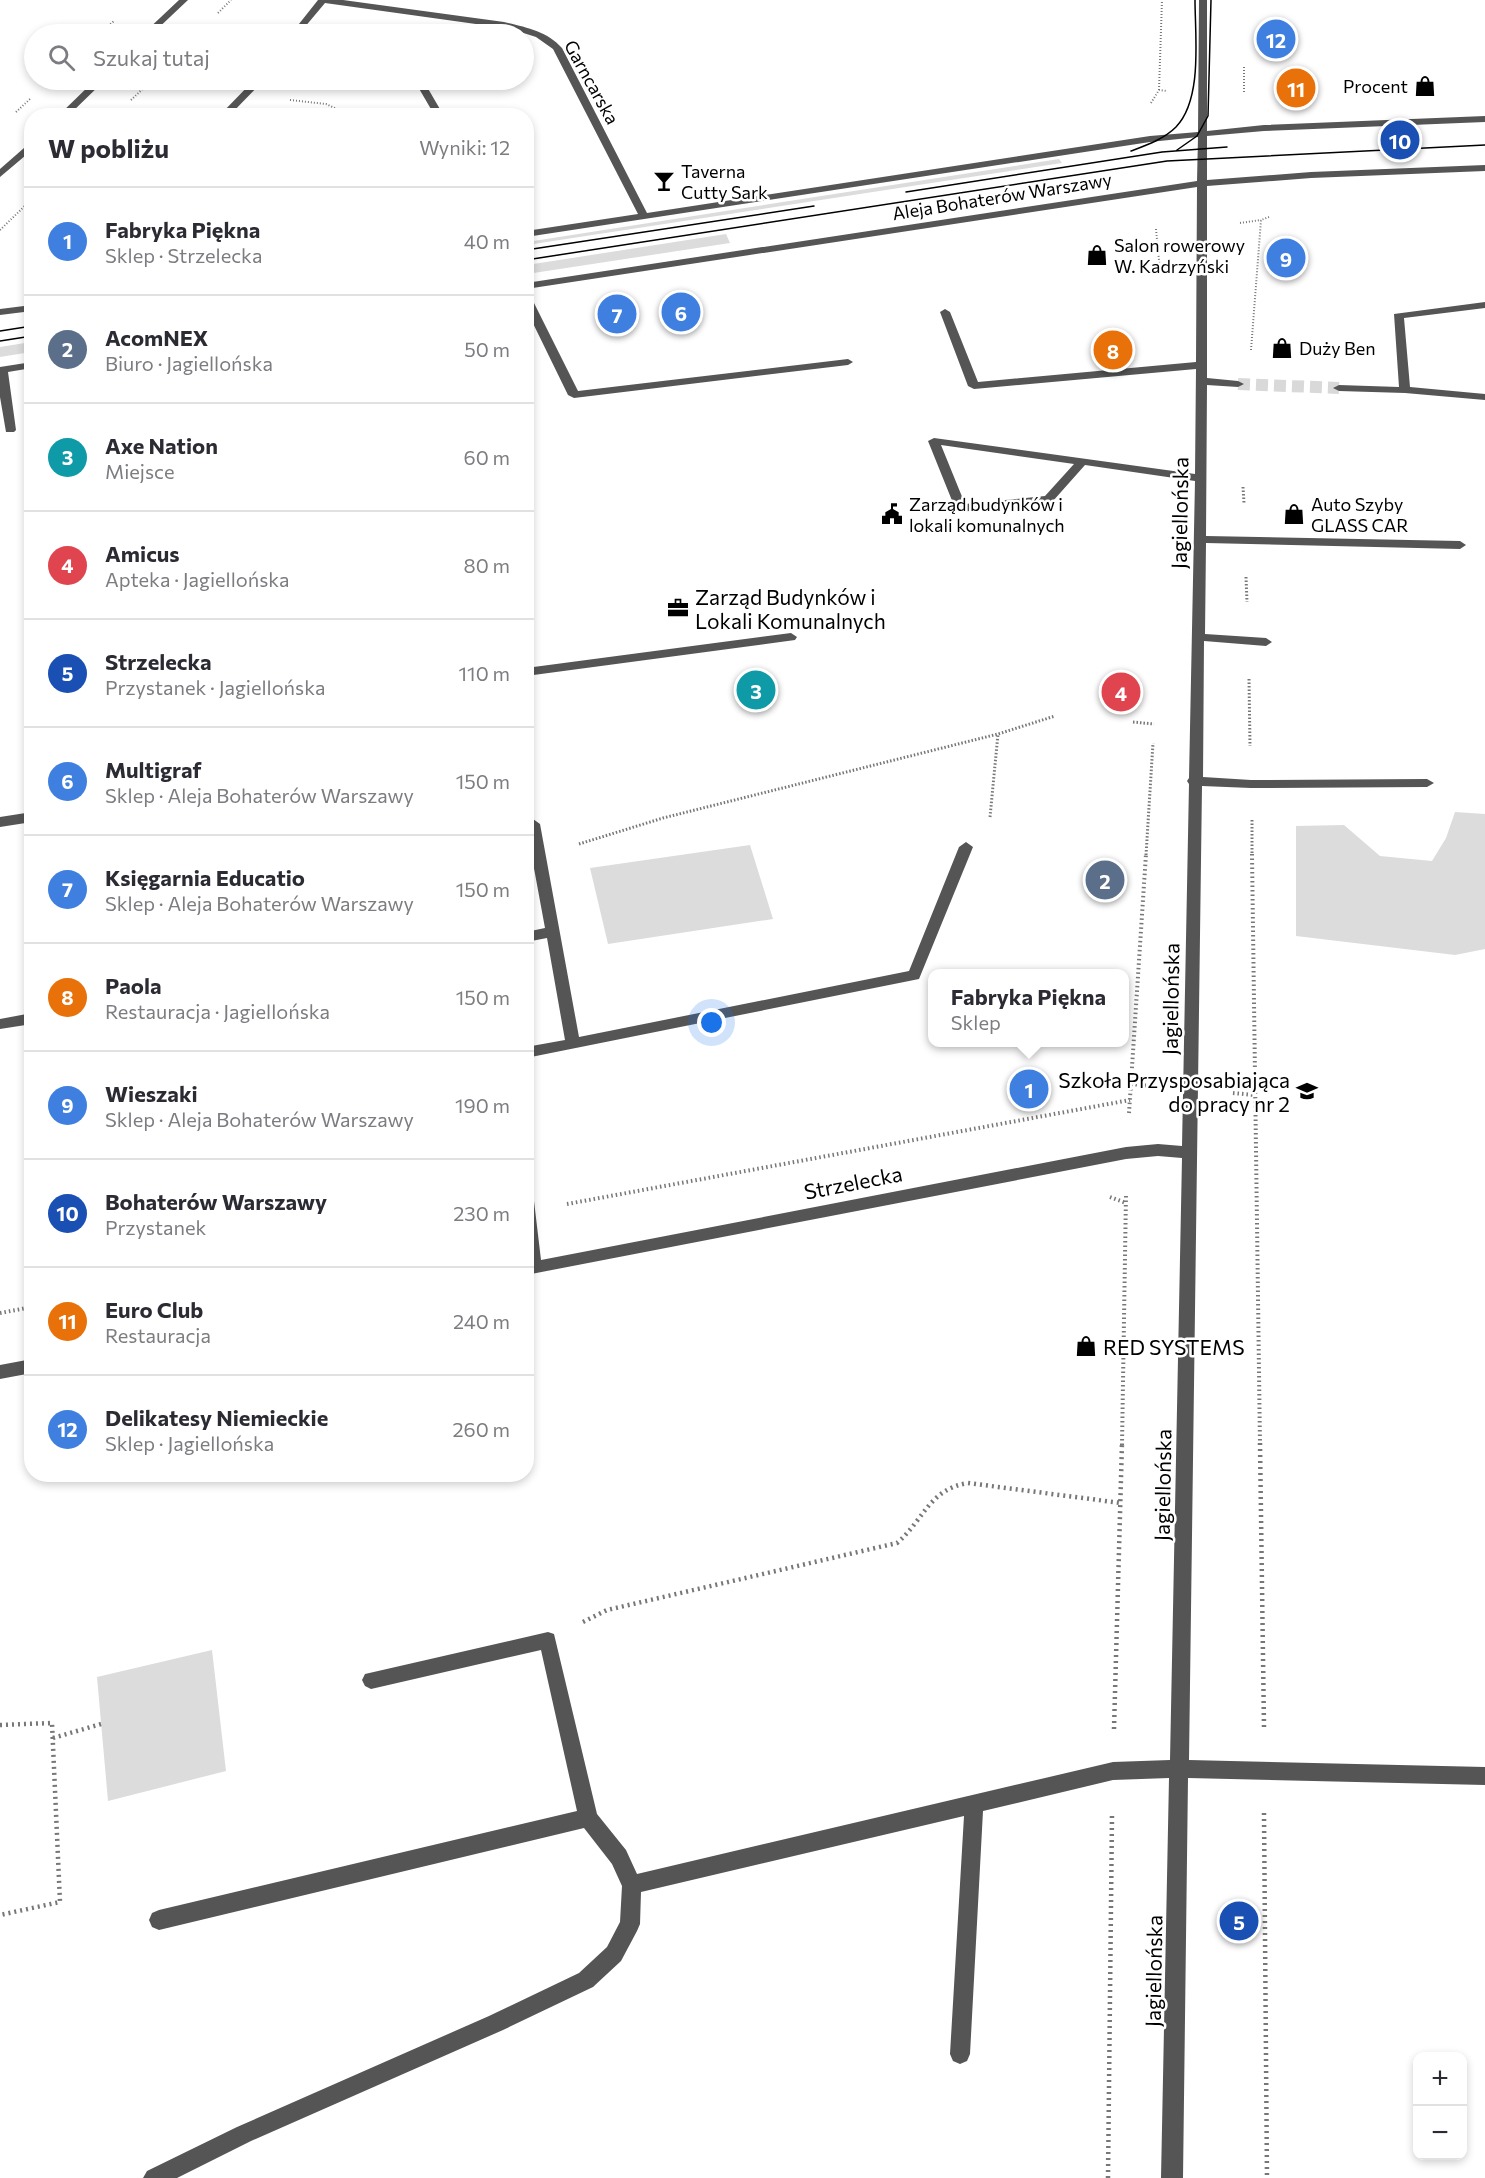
<!DOCTYPE html>
<html lang="pl">
<meta charset="utf-8">
<style>
body{margin:0;font-family:Commissioner,sans-serif;background:#f2f2f3;color:#2b2b33}
.controls{position:absolute;right:18px;bottom:18px;display:grid;overflow:hidden;border-radius:12px;box-shadow:0 3px 9px #0003}
.controls button{width:54px;height:54px;display:grid;place-items:center;padding:0;border:0;border-bottom:2px solid #e1e1e2;background:#fff;color:#2b2b33;font:30px sans-serif}
.you{position:absolute;left:712px;top:1023px;width:21px;height:21px;margin:-15px;border:4px solid #fff;border-radius:50%;background:#1a73e8;box-shadow:0 0 0 9px #1a73e833}
.badge{display:grid;place-items:center;width:39px;height:39px;border-radius:50%;background:#1a73e8;color:#fff;font-size:20px;font-weight:700}
.pin{position:absolute;translate:-50% -50%;border:3px solid #fff;box-shadow:0 2px 6px #0006}
.popup{position:absolute;left:928px;top:969px;width:201px;height:78px;box-sizing:border-box;display:grid;place-content:center;border-radius:12px;background:#fff;filter:drop-shadow(0 2px 4px #0005);font-size:20px;white-space:nowrap;color:#7c7c81}
.popup b{font-size:22px;color:#2b2b33}
.popup::after{content:'';position:absolute;left:50%;top:100%;margin-left:-12px;border:12px solid transparent;border-top-color:#fff}
.list{margin:0;padding:0;list-style:none}
h2{display:flex;justify-content:space-between;align-items:center;height:78px;margin:0;padding:0 24px;font-size:26px}
h2 small{font-size:20px;font-weight:400;color:#7c7c81}
.list li{display:grid;grid-template-columns:39px 1fr auto;gap:18px;align-items:center;box-sizing:border-box;height:108px;padding:0 24px;border-top:2px solid #e1e1e2}
.list b{display:block;font-size:22px;white-space:nowrap}
.list p{margin:0;font-size:20px;white-space:nowrap;color:#7c7c81}
.list em{font-size:20px;font-style:normal;color:#7c7c81}
.icon{flex:none;width:33px;height:33px;fill:none;stroke:currentColor;stroke-width:2;stroke-linecap:round;stroke-linejoin:round}
.map{position:relative;flex:none;width:1485px;height:2178px;overflow:hidden}
.search{position:absolute;background:#fff;box-shadow:0 3px 9px #0003;left:24px;top:24px;width:510px;height:66px;display:flex;align-items:center;gap:15px;box-sizing:border-box;padding:0 21px;border-radius:33px;color:#7c7c81;font-size:22px}
.panel{position:absolute;background:#fff;box-shadow:0 3px 9px #0003;left:24px;top:108px;width:510px;height:1374px;border-radius:24px}
.map>svg:first-child{display:block}
.green{fill:#dcdcdc}
.lines{fill:none;stroke-linecap:round;stroke-linejoin:round}
.minor-tunnel{stroke:#d9d9d9;stroke-width:12;stroke-dasharray:12 6;stroke-linecap:butt}
.path-far3{stroke:#777;stroke-width:2;stroke-dasharray:1 2;stroke-linecap:butt}
.path-far2{stroke:#777;stroke-width:3;stroke-dasharray:1.5 2;stroke-linecap:butt}
.path-far1{stroke:#777;stroke-width:4;stroke-dasharray:1.5 3;stroke-linecap:butt}
.path{stroke:#777;stroke-width:4.5;stroke-dasharray:2 4;stroke-linecap:butt}
.minor{fill:#555;fill-rule:evenodd}
.tram{stroke:#000;stroke-width:1.5}
.labels{text-anchor:middle;dominant-baseline:central;stroke-width:5;stroke-linejoin:round;paint-order:stroke}
.far-street-label{font-size:18px;fill:#000;stroke:#fff}
.far-poi-label{font-size:18px;fill:#000;stroke:#fff;text-anchor:start}
.street-label{font-size:21px;fill:#000;stroke:#fff}
.poi-label{font-size:21px;fill:#000;stroke:#fff;text-anchor:start}
</style>
<div class="map">
<svg width="1485" height="2178" viewBox="0 0 1485 2178">
<rect width="100%" height="100%" fill="#fff"/>
<path class="green" d="M1059 159 1062 163 527 245V242Z
M726 234 730 243 527 274V265Z
M31 342V352L0 357V347Z
M1455 812 1485 814V949L1455 955 1296 936V826L1344 825 1380 856 1432 861 1446 838Z
M750 845 773 919 608 944 590 868Z
M212 1650 226 1771 108 1801 97 1677Z"/>
<g class="lines">
<path class="minor-tunnel" d="M1238 384 1339 388"/>
<path class="path-far3" d="M218 13 231 0
M99 34 114 21
M1244 67V93
M149 82 199 88
M1159 90 1162 0
M131 100 152 80
M290 100 326 104 352 116
M1151 103 1159 90 1167 91
M16 112 30 99
M1240 223 1261 220
M1156 229 1160 271
M0 230 32 199
M1251 350 1261 220 1269 217"/>
<path class="path-far2" d="M1243 487 1244 503
M1246 577 1247 602
M1249 679 1250 746
M1133 722 1154 724
M990 817 998 734 1055 716
M1252 820V855
M579 844 663 818 998 734
M1146 855 1153 743"/>
<path class="path-far1" d="M1252 854 1260 1445
M1131 1084 1150 1086
M1233 1093 1254 1095
M1129 1113 1146 854
M1110 1197 1126 1203
M567 1204 1130 1100
M0 1313 32 1307
M1122 1445 1126 1194"/>
<path class="path" d="M1260 1443 1264 1727
M583 1622 607 1610 897 1543C924 1520 929 1489 968 1483L1121 1503
M0 1725 52 1723 60 1902 0 1915
M1114 1729 1122 1443
M53 1738 101 1724
M1264 1813 1267 2178
M1108 2178 1112 1815"/>
<path class="minor" d="M179 0H188L152 34H143Z
M318 0H343L504 22C525 27 547 31 562 48L647 213 1150 136 1198 132 1199 0H1207V131L1264 125 1485 116V122L1264 131 1207 136V180L1311 172 1485 165V171L1311 178 1207 186V378L1238 381 1244 384 1238 387 1207 385 1206 536 1460 541 1466 545 1460 549 1206 543 1205 634 1266 638 1272 642 1266 646 1204 641 1203 777 1251 780 1427 779 1434 783 1427 787 1251 788 1202 786 1189 1760 1485 1767V1785L1188 1778 1183 2178H1161L1169 1778 1113 1780 983 1811 970 2054 967 2061 960 2064 953 2061 950 2054 964 1816 641 1892 640 1924 637 1931 621 1961 593 1987 503 2030 251 2141 177 2178H143L147 2171 237 2127 489 2016 579 1973 607 1947 620 1922 622 1886 612 1864 584 1828 159 1930 152 1927 149 1920 152 1913 159 1910 577 1811 541 1650 371 1689 365 1686 362 1680 365 1674 548 1632 554 1634 597 1814 626 1850 637 1874 1113 1762 1170 1760 1182 1158 1158 1156 1126 1159 526 1275V1195L532 1197 534 1201 541 1260 1126 1147 1158 1144 1182 1146 1189 784 1187 781 1189 778 1195 481 1085 465 1053 501 961 512 955 508 928 441 934 438 1195 474 1196 369 974 389 968 386 940 312 945 309 950 312 978 382 1196 362 1197 187 526 289V283L1197 181 1198 137 1150 142 526 237V231L638 214 553 49 536 37 511 29 325 3 299 34H291ZM941 445 1074 464 1045 496 965 504Z
M95 80H105L68 116H58Z
M254 80H264L229 116H219Z
M414 80H423L444 116H435Z
M32 141V150L0 177V169Z
M526 294 531 297 578 391 848 359 853 362 848 365 574 398 568 395 526 309Z
M1485 302V308L1404 318 1410 387 1485 394V400L1405 393 1339 391 1333 388 1339 385 1399 387 1394 314Z
M32 305V311L0 315V309Z
M32 362V368L8 372 16 430 14 432H6L0 397V367Z
M791 633 797 637 795 640 526 676V668Z
M32 812V822L0 827V817Z
M533 819 540 824 579 1037 909 971 959 847 966 842 973 847 919 979 526 1058V1047L565 1040 547 938 526 942V932L545 928 526 825 528 821Z
M32 1013V1024L0 1029V1019Z
M32 1359V1373L0 1379V1365Z"/>
<path class="tram" d="M1177 150 1197 136 1208 116 1211 0
M1131 151C1147 145 1164 139 1176 127 1203 99 1195 36 1195 0
M906 192 1162 152 1227 147
M526 250 814 206
M526 260 1167 161 1485 145
M0 331 32 326
M0 341 32 336"/>
</g>
<defs>
<symbol id="shop-bare" viewBox="-9 -9 18 18"><path d="M-5-2.5h2.3a2.7 3.5 0 0 1 5.4 0H5L5.5 6h-11ZM-1.5-2.5h3a1.5 2.3 0 0 0-3 0Z" fill="#000" stroke="#fff" stroke-width="2.5" paint-order="stroke"/></symbol>
<symbol id="bar-bare" viewBox="-9 -9 18 18"><path d="M-6-5H6L.8 .8V4.5H3.5V6h-7V4.5H-.8V.8Z" fill="#000" stroke="#fff" stroke-width="2.5" paint-order="stroke"/></symbol>
<symbol id="civic-bare" viewBox="-9 -9 18 18"><path d="M-.6-6.5H3V-4.5H.6V-3L4-1V1h2V6H-6V1h2V-1L-.6-3ZM-1.2 2.5V6h2.4V2.5Z" fill="#000" stroke="#fff" stroke-width="2.5" paint-order="stroke"/></symbol>
<symbol id="office-bare" viewBox="-9 -9 18 18"><path d="M-6-3h4V-5.5h4V-3h4V5H-6ZM-1-4.5V-3h2v-1.5ZM-6 0V1H6V0Z" fill="#000" stroke="#fff" stroke-width="2.5" paint-order="stroke"/></symbol>
<symbol id="school-bare" viewBox="-9 -9 18 18"><path d="M0-5L7-2L0 1L-7-2ZM-4 1L0 2.5L4 1V4Q0 6-4 4Z" fill="#000" stroke="#fff" stroke-width="2.5" paint-order="stroke"/></symbol>
</defs>
<g fill-rule="evenodd">
<use href="#shop-bare" x="1410" y="71" width="30" height="30"/>
<use href="#bar-bare" x="649" y="166" width="30" height="30"/>
<use href="#shop-bare" x="1082" y="240" width="30" height="30"/>
<use href="#shop-bare" x="1267" y="333" width="30" height="30"/>
<use href="#civic-bare" x="877" y="499" width="30" height="30"/>
<use href="#shop-bare" x="1279" y="499" width="30" height="30"/>
<use href="#office-bare" x="663" y="593" width="30" height="30"/>
<use href="#school-bare" x="1292" y="1076" width="30" height="30"/>
<use href="#shop-bare" x="1071" y="1331" width="30" height="30"/>
</g>
<g class="labels">
<g class="far-street-label">
<text transform="translate(592 82) rotate(61)">Garncarska</text>
<text transform="translate(1002 196) rotate(-9)">Aleja Bohaterów Warszawy</text>
</g>
<g class="far-poi-label">
<text x="1408" y="86" text-anchor="end">Procent</text>
<text x="681" y="171">Taverna<tspan x="681" dy="21">Cutty Sark</tspan></text>
<text x="1114" y="245">Salon rowerowy<tspan x="1114" dy="21">W. Kadrzyński</tspan></text>
<text x="1299" y="348">Duży Ben</text>
<text x="909" y="504">Zarząd budynków i<tspan x="909" dy="21">lokali komunalnych</tspan></text>
<text x="1311" y="504">Auto Szyby<tspan x="1311" dy="21">GLASS CAR</tspan></text>
</g>
<g class="street-label">
<text transform="translate(1179 513) rotate(-89)">Jagiellońska</text>
<text transform="translate(1170 999) rotate(-89)">Jagiellońska</text>
<text transform="translate(853 1182) rotate(-11)">Strzelecka</text>
<text transform="translate(1162 1485) rotate(-89)">Jagiellońska</text>
<text transform="translate(1153 1971) rotate(-89)">Jagiellońska</text>
</g>
<g class="poi-label">
<text x="695" y="596">Zarząd Budynków i<tspan x="695" dy="24">Lokali Komunalnych</tspan></text>
<text x="1290" y="1079" text-anchor="end">Szkoła Przysposabiająca<tspan x="1290" dy="24">do pracy nr 2</tspan></text>
<text x="1103" y="1346">RED SYSTEMS</text>
</g>
</g>
</svg>
<div class="controls">
<button>+</button>
<button>−</button>
</div>
<div class="you"></div>
<div class="pin badge" style="left:1029px;top:1089px;background:#3f7fe0">1</div>
<div class="popup"><b>Fabryka Piękna</b>Sklep</div>
<div class="pin badge" style="left:1105px;top:880px;background:#5c6f8a">2</div>
<div class="pin badge" style="left:756px;top:690px;background:#0f9aa8">3</div>
<div class="pin badge" style="left:1121px;top:692px;background:#e0444e">4</div>
<div class="pin badge" style="left:1239px;top:1921px;background:#1a4fb4">5</div>
<div class="pin badge" style="left:681px;top:312px;background:#3f7fe0">6</div>
<div class="pin badge" style="left:617px;top:314px;background:#3f7fe0">7</div>
<div class="pin badge" style="left:1113px;top:350px;background:#e8710a">8</div>
<div class="pin badge" style="left:1286px;top:258px;background:#3f7fe0">9</div>
<div class="pin badge" style="left:1400px;top:140px;background:#1a4fb4">10</div>
<div class="pin badge" style="left:1296px;top:88px;background:#e8710a">11</div>
<div class="pin badge" style="left:1276px;top:39px;background:#3f7fe0">12</div>
<div class="search"><svg class="icon" aria-label="search" viewBox="0 0 24 24"><circle cx="10" cy="10" r="6"/><path d="M15 15l6 6"/></svg>Szukaj tutaj</div>
<section class="panel">
<h2>W pobliżu<small>Wyniki: 12</small></h2>
<ul class="list">
<li><span class="badge" style="background:#3f7fe0">1</span><div><b>Fabryka Piękna</b><p>Sklep · Strzelecka</p></div><em>40 m</em></li>
<li><span class="badge" style="background:#5c6f8a">2</span><div><b>AcomNEX</b><p>Biuro · Jagiellońska</p></div><em>50 m</em></li>
<li><span class="badge" style="background:#0f9aa8">3</span><div><b>Axe Nation</b><p>Miejsce</p></div><em>60 m</em></li>
<li><span class="badge" style="background:#e0444e">4</span><div><b>Amicus</b><p>Apteka · Jagiellońska</p></div><em>80 m</em></li>
<li><span class="badge" style="background:#1a4fb4">5</span><div><b>Strzelecka</b><p>Przystanek · Jagiellońska</p></div><em>110 m</em></li>
<li><span class="badge" style="background:#3f7fe0">6</span><div><b>Multigraf</b><p>Sklep · Aleja Bohaterów Warszawy</p></div><em>150 m</em></li>
<li><span class="badge" style="background:#3f7fe0">7</span><div><b>Księgarnia Educatio</b><p>Sklep · Aleja Bohaterów Warszawy</p></div><em>150 m</em></li>
<li><span class="badge" style="background:#e8710a">8</span><div><b>Paola</b><p>Restauracja · Jagiellońska</p></div><em>150 m</em></li>
<li><span class="badge" style="background:#3f7fe0">9</span><div><b>Wieszaki</b><p>Sklep · Aleja Bohaterów Warszawy</p></div><em>190 m</em></li>
<li><span class="badge" style="background:#1a4fb4">10</span><div><b>Bohaterów Warszawy</b><p>Przystanek</p></div><em>230 m</em></li>
<li><span class="badge" style="background:#e8710a">11</span><div><b>Euro Club</b><p>Restauracja</p></div><em>240 m</em></li>
<li><span class="badge" style="background:#3f7fe0">12</span><div><b>Delikatesy Niemieckie</b><p>Sklep · Jagiellońska</p></div><em>260 m</em></li>
</ul>
</section>
</div>
